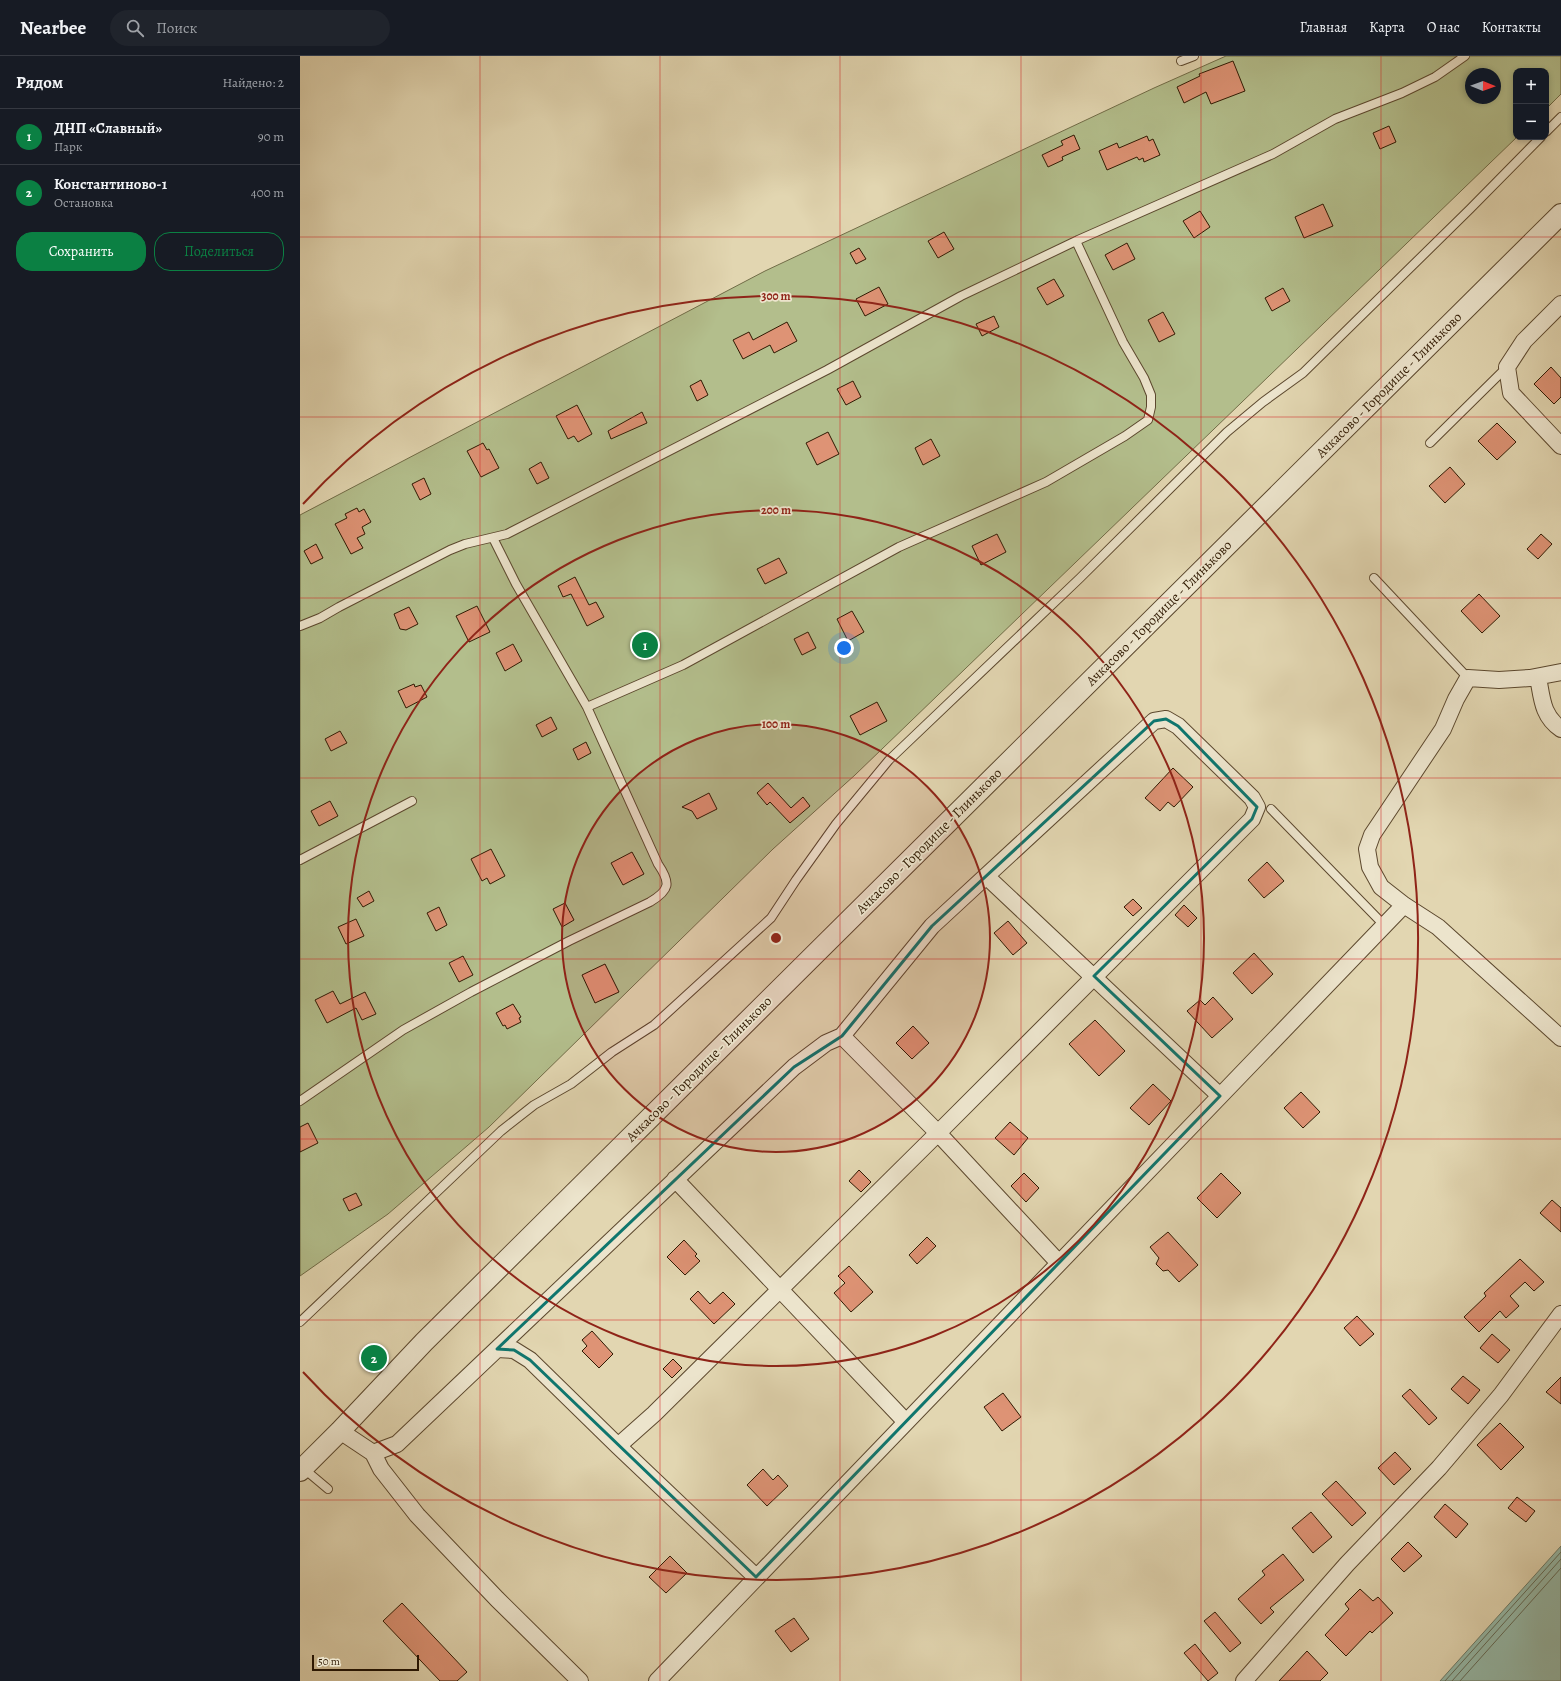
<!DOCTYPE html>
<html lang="ru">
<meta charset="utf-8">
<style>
body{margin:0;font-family:Alegreya,serif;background:#20242c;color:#f1f3f6}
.controls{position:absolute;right:12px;top:12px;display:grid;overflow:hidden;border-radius:8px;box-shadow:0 2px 6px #0003}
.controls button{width:36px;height:36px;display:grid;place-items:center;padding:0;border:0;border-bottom:1px solid #363941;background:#171b24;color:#f1f3f6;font:20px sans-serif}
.compass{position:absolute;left:1165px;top:12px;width:36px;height:36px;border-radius:50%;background:#171b24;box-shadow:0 2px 6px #0003;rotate:91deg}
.scale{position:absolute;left:12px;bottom:10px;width:107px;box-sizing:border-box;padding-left:4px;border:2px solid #2f1902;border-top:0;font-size:11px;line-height:14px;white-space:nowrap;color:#2f1902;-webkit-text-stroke:3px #ece4cc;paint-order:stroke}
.you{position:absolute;left:544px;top:592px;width:14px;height:14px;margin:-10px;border:3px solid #fff;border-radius:50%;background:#1a73e8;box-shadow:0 0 0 6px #1a73e833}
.badge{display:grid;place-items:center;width:26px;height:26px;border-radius:50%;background:#0b8043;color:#fff;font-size:13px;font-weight:700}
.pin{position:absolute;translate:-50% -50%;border:2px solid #fff;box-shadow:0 1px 4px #0006}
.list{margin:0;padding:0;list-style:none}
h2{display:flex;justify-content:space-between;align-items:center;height:52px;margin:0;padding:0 16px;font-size:17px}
h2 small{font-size:13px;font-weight:400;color:#9ea1a6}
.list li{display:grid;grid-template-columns:26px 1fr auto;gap:12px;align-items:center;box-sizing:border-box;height:56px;padding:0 16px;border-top:1px solid #363941}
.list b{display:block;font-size:15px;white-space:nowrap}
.list p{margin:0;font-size:13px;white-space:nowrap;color:#9ea1a6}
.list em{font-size:13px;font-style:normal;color:#9ea1a6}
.actions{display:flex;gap:8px;padding:12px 16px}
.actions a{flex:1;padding:9px 0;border:1px solid #0b8043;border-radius:16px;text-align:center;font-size:14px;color:#0b8043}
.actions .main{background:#0b8043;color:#fff}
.icon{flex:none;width:22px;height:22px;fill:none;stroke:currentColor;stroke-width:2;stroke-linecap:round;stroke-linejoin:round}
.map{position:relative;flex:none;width:1261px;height:1625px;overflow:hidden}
header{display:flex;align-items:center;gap:24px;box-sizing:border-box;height:56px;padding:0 20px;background:#171b24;border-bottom:1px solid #363941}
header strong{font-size:19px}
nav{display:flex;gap:22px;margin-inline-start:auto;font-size:14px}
.search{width:280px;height:36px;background:#20242c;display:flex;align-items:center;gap:10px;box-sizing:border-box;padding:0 14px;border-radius:22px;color:#9ea1a6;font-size:15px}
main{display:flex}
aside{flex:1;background:#171b24}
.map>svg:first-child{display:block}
.green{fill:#b3be8c;stroke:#716c47;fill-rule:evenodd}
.water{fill:#95b9a8;stroke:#6c7966}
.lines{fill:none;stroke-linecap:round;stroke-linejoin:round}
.shore{stroke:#626955;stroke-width:1}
.building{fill:#de9375;stroke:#2f1902}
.service-casing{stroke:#5c482e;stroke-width:10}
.minor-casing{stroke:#5c482e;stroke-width:18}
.tertiary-casing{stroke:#5c482e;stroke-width:22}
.service{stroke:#ece4cc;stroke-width:8}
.minor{stroke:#ece4cc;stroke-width:16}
.tertiary{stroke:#ece4cc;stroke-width:20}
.marked{fill:none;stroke:#0f766e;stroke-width:3;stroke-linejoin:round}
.grid{fill:none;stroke:#d62828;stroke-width:1;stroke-opacity:0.55}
.ring{fill:none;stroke:#8f2418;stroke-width:2}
.labels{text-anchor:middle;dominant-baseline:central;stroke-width:3.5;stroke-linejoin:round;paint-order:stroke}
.street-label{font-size:14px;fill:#2f1902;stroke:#ece4cc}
.centre{fill:#8f2418;stroke:#ece4cc;stroke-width:2}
.ring-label{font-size:12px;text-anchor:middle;font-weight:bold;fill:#8f2418;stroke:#ece4cc;stroke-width:3.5;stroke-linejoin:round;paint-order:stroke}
</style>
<header>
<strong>Nearbee</strong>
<div class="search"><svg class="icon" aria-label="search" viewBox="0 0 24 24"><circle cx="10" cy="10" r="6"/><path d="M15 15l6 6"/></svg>Поиск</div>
<nav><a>Главная</a><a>Карта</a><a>О нас</a><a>Контакты</a></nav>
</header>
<main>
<aside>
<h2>Рядом<small>Найдено: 2</small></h2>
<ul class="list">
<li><span class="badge">1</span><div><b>ДНП «Славный»</b><p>Парк</p></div><em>90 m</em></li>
<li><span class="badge">2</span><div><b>Константиново-1</b><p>Остановка</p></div><em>400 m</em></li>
</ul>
<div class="actions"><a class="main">Сохранить</a><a>Поделиться</a></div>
</aside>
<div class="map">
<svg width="1261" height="1625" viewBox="0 0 1261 1625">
<rect width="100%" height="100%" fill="#e2d6b1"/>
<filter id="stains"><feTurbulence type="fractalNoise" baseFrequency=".005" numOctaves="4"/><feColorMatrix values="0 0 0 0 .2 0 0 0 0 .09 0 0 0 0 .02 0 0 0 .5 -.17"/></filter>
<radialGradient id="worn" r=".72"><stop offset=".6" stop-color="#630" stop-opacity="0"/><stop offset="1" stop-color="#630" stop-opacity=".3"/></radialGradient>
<path class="green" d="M926 0H1261V38L1246 53V15H1216L1217 81 555 719 473 793 189 1071 88 1158 0 1220V459L465 215 854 32ZM1171 18H1195V42H1171Z"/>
<path class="water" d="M1261 1490V1625H1140Z"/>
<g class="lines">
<path class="shore" d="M1145 1625 1261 1496
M1152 1625 1261 1503
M1160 1625 1261 1512"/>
</g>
<path class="building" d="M933 5 945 35 911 48 906 36 884 47 877 31 900 20 899 18Z
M1089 70 1096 86 1080 93 1073 77Z
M774 79 780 93 762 101 763 104 748 111 742 99 763 89 761 85Z
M847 80 849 85 853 83 860 99 844 106 843 102 839 104 837 101 807 114 799 95 817 87 819 92Z
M1023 148 1033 170 1004 182 995 161Z
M900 155 910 171 894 182 883 165Z
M644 176 654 193 638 202 628 185Z
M827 187 835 203 813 214 805 199Z
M559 192 566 203 556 208 550 197Z
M754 223 764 240 747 249 737 232Z
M579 231 588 248 565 260 556 243Z
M983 232 990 245 972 255 965 242Z
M863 256 875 278 859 286 848 264Z
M694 260 699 271 682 280 676 268Z
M487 266 497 285 474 297 470 289 443 303 433 284 449 276 453 284Z
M1251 311 1261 322V341L1254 348 1234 328Z
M401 324 408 339 397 345 390 330Z
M553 325 561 341 546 349 537 333Z
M277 349 292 378 278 386 274 380 268 383 256 360Z
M342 356 347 367 311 383 308 375Z
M1197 367 1216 386 1197 404 1178 385Z
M528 376 539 398 517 409 506 387Z
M631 383 640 400 623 409 615 392Z
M183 387 187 394 189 393 199 412 181 421 167 395Z
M241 406 249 422 237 428 229 413Z
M1150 411 1165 428 1145 447 1129 430Z
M124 422 131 438 120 444 112 428Z
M57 452 59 456 64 453 71 466 62 471 65 478 57 482 63 492 51 498 35 468 47 462 45 458Z
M697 478 706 496 681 509 672 490Z
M1241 478 1252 488 1238 503 1227 493Z
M16 488 23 502 11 508 4 495Z
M479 502 487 517 465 528 457 513Z
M275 521 289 549 296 546 304 561 287 570 271 538 263 541 258 530Z
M1179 538 1200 560 1182 577 1161 555Z
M177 550 190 576 169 586 156 560Z
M109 551 118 568 106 574 100 573 94 558Z
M552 555 564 576 548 585 537 563Z
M508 576 516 592 502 599 494 583Z
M213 588 222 605 205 615 196 597Z
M114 628 115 631 121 629 127 641 106 652 98 635Z
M577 646 587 665 560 679 550 660Z
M251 661 257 673 242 681 236 669Z
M40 675 47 687 31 695 25 683Z
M286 686 291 697 278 704 273 693Z
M873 712 893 731 874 751 868 746 860 755 845 742Z
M468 727 491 752 503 741 510 750 490 767 470 746 467 749 457 737Z
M409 737 417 753 397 763 392 755 382 751Z
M30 745 38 760 19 770 11 755Z
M191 793 205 820 190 828 187 822 182 825 171 803Z
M332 796 344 818 323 829 311 807Z
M967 806 984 825 964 842 948 824Z
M69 835 74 845 63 851 57 842Z
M833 843 842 852 833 860 824 851Z
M265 847 274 864 262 871 253 853Z
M884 849 897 862 888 871 875 859Z
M139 851 147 869 136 875 127 857Z
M56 863 64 880 46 888 38 871Z
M708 865 727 887 713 899 694 877Z
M954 897 973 918 952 938 933 917Z
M163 900 173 919 159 926 149 907Z
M305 908 319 936 295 947 282 919Z
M33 935 40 948 65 936 76 958 62 964 56 952 27 967 15 944Z
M913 941 933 963 912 982 887 955 900 944 905 949Z
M213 948 221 961 219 962 221 966 207 973 205 969 203 970 196 957Z
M795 964 825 995 799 1020 769 988Z
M613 970 629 987 612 1003 596 987Z
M853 1028 871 1045 849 1069 830 1052Z
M1001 1036 1020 1056 1003 1072 984 1052Z
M710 1066 728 1082 714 1099 695 1082Z
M8 1067 18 1087 0 1096V1071Z
M559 1114 571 1126 561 1136 549 1125Z
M724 1117 739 1132 726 1146 711 1130Z
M921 1117 941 1137 917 1162 897 1142Z
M56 1137 62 1149 49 1155 43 1143Z
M1252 1144 1261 1152V1176L1240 1157Z
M868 1176 898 1209 879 1226 868 1214 863 1215 856 1208 859 1202 850 1191Z
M627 1181 636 1190 617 1208 609 1199Z
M384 1184 397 1198 395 1200 400 1205 385 1219 367 1201Z
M1220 1203 1244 1226 1234 1235 1225 1226 1210 1240 1219 1250 1206 1262 1200 1255 1179 1276 1164 1261 1186 1240 1184 1237Z
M549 1210 573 1236 551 1256 534 1237 545 1227 538 1220Z
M398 1235 410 1248 423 1236 435 1248 414 1268 390 1243Z
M1057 1260 1074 1278 1060 1290 1044 1272Z
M292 1275 313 1298 299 1312 282 1295 287 1290 282 1284Z
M1192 1278 1210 1294 1198 1307 1180 1292Z
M373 1303 382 1312 372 1322 363 1313Z
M1163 1320 1180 1334 1168 1348 1151 1333Z
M1261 1321V1348L1246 1336Z
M1110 1333 1137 1362 1129 1369 1102 1340Z
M703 1337 721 1361 702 1375 684 1351Z
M1200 1367 1224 1391 1201 1414 1177 1389Z
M1095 1396 1111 1413 1094 1429 1078 1412Z
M463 1413 473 1424 478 1419 488 1430 467 1450 447 1429Z
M1036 1425 1066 1457 1052 1470 1022 1438Z
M1217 1441 1235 1455 1226 1466 1208 1452Z
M1145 1448 1168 1468 1156 1482 1134 1461Z
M1011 1456 1032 1481 1013 1497 992 1472Z
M1108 1486 1122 1500 1104 1516 1091 1503Z
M983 1498 1004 1524 970 1552 974 1556 961 1568 938 1543 965 1519 962 1515Z
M370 1500 387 1517 366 1537 349 1521Z
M1060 1533 1073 1545 1078 1541 1093 1557 1072 1577 1070 1575 1046 1600 1025 1579 1049 1553 1045 1548Z
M102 1547 167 1616 157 1625H140L83 1565Z
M915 1556 941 1587 930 1596 904 1565Z
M494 1562 509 1583 491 1596 475 1575Z
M895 1588 918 1617 908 1625 884 1597Z
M1007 1595 1028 1617 1020 1625H979Z"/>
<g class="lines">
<defs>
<path id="service" d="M881 5 894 0
M1246 76 1261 61
M1130 387 1207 311
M1074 522 1168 622
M0 570 20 562 39 551 150 494 165 488 207 478 527 314 661 240 778 184 973 98 1035 63 1102 37 1135 21 1165 0
M287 651 383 609 599 491 746 426 825 380 848 364 851 351V339L844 322 823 286 776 185
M971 753 1084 869
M0 804 112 745
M0 1045 103 974 171 936 269 885 350 846C370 834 371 827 358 808L287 651 216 528 193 482
M0 1266 201 1075 234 1049 271 1028 312 996 354 969 471 862 496 824 536 768 589 704 780 522 927 376 963 346 1003 317 1170 153 1241 81
M3 1412 28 1433"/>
<path id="minor" d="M1261 248 1224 285 1207 311 1211 337 1261 390
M1261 616 1230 622 1199 624 1168 622 1156 643 1143 673 1072 779 1067 793 1070 811 1081 831 1104 849 1138 871 1261 982
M1238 621C1242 642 1242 660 1261 673
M686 820 920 1040
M542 980 638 1077 759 1207
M375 1123 606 1366
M197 1293 214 1294 230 1304 318 1390 456 1521
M40 1375 73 1397 81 1413 117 1459 197 1543 280 1625
M73 1397 97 1388 494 1011 526 987 542 980 632 870 854 665 866 663 878 670 952 742 957 751 952 763 638 1077 354 1358 318 1390
M357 1625 1104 849
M944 1625 1047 1508 1139 1412 1201 1339 1261 1258"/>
<path id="tertiary" d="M0 1415 40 1375 124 1286 1261 158"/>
</defs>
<use href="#service" class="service-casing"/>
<use href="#minor" class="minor-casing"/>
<use href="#tertiary" class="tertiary-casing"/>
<use href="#service" class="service"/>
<use href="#minor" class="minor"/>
<use href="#tertiary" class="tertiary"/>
</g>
<path class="marked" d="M866 663 878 670 957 751 952 763 794 920 920 1040 456 1521 230 1304 214 1294 197 1293 494 1011 542 980 632 870 854 665Z"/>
<path class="grid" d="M180 0V1625M360 0V1625M540 0V1625M721 0V1625M901 0V1625M1081 0V1625M0 181H1261M0 361H1261M0 542H1261M0 722H1261M0 903H1261M0 1083H1261M0 1264H1261M0 1444H1261"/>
<circle cx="476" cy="882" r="214" fill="#8f2418" fill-opacity=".12"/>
<g class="ring">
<circle cx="476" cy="882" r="214"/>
<circle cx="476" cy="882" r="428"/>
<path d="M3 448A642 642 0 1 1 3 1316"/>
</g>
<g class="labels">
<g class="street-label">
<text transform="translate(1089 329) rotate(-45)">Ачкасово - Городище - Глиньково</text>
<text transform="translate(859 557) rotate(-45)">Ачкасово - Городище - Глиньково</text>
<text transform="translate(629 785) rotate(-45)">Ачкасово - Городище - Глиньково</text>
<text transform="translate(399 1013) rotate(-45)">Ачкасово - Городище - Глиньково</text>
</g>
</g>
<circle cx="476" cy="882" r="6" class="centre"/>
<g class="ring-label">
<text x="476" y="244">300 m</text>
<text x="476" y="458">200 m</text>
<text x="476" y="672">100 m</text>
</g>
<rect width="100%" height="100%" filter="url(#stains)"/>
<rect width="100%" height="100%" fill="url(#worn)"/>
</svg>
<div class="controls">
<button>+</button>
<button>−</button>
</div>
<svg class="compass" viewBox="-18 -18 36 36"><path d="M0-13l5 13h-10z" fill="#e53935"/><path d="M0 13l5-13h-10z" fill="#9ea1a6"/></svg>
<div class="scale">50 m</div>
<div class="you"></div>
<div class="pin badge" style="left:345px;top:589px">1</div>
<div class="pin badge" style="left:74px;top:1302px">2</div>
</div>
</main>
